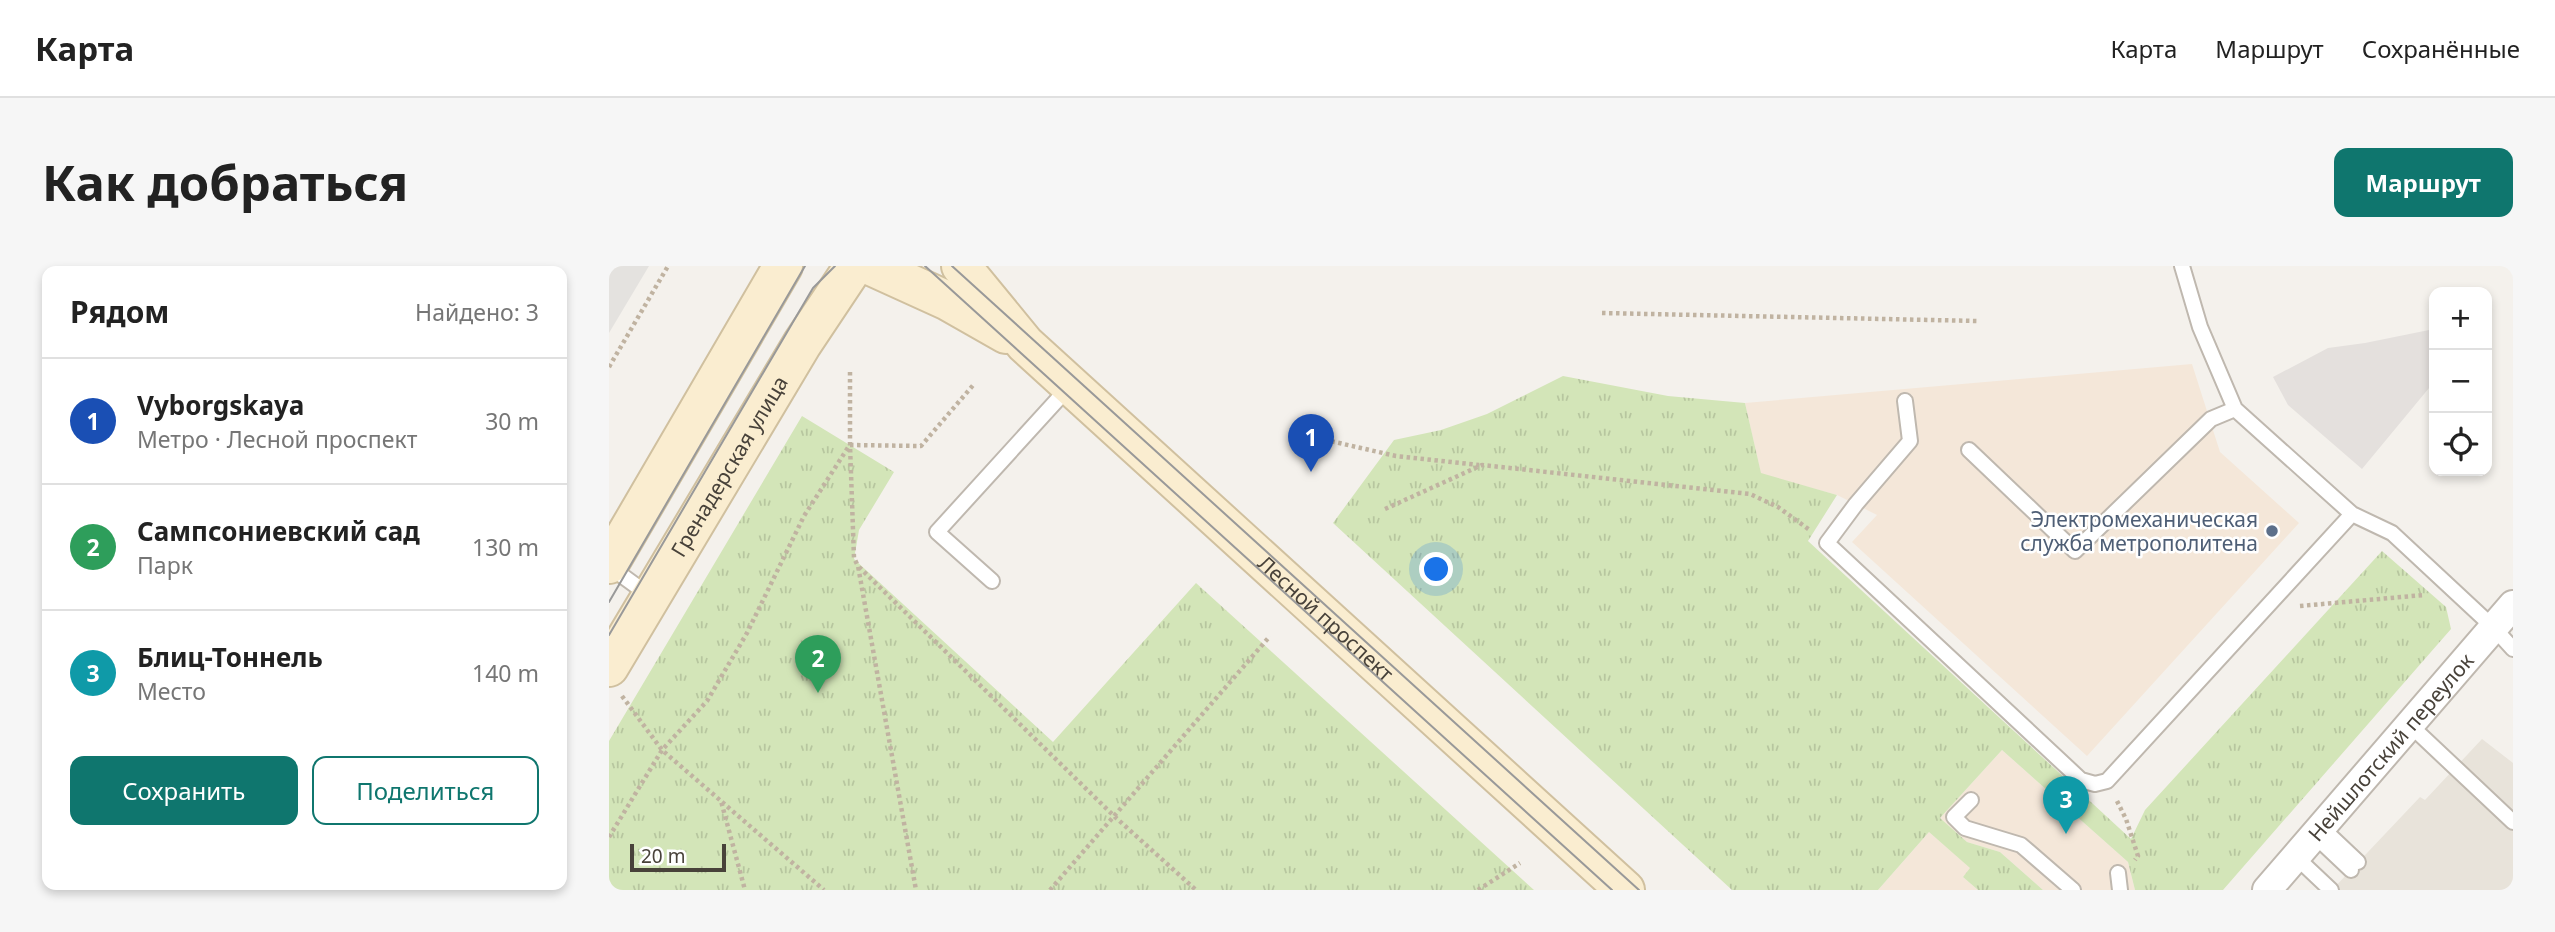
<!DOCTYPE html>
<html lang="ru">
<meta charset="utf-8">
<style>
body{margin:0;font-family:"Noto Sans",sans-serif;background:#f6f6f6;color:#222}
.controls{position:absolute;right:21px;top:21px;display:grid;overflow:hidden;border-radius:14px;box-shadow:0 4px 10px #0003}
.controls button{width:63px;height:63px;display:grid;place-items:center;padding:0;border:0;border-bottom:2px solid #e0e0e0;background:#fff;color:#222;font:35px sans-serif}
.scale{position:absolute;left:21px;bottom:18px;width:96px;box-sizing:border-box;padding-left:7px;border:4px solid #48423a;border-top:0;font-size:19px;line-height:24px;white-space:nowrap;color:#48423a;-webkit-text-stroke:5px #fff;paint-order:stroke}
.you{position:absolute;left:828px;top:304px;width:24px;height:24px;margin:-18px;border:5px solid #fff;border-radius:50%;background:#1a73e8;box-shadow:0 0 0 10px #1a73e833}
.badge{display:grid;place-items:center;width:46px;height:46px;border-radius:50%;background:#0f766e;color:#fff;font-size:23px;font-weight:700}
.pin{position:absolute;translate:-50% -58px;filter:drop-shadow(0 2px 4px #0008)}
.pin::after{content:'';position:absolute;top:37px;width:24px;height:21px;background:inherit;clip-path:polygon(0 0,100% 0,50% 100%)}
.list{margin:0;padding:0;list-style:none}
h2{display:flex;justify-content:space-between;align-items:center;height:91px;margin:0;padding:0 28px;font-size:30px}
h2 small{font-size:23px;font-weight:400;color:#767676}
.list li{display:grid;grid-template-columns:46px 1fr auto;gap:21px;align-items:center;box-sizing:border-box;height:126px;padding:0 28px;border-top:2px solid #e0e0e0}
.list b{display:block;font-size:26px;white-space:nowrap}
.list p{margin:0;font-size:23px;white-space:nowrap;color:#767676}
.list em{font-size:23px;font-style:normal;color:#767676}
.actions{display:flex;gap:14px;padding:21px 28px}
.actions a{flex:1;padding:16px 0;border:2px solid #0f766e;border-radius:14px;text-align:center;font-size:24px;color:#0f766e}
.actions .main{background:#0f766e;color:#fff}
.icon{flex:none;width:38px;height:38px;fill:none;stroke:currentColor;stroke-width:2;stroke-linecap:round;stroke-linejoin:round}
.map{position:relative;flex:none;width:1904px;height:624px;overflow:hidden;border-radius:14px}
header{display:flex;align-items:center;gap:42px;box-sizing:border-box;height:98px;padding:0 35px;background:#fff;border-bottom:2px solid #e0e0e0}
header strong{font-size:33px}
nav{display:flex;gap:38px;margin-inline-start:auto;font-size:24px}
.intro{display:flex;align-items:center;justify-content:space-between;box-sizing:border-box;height:168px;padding:0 42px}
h1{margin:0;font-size:49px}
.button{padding:18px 32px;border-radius:14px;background:#0f766e;color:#fff;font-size:24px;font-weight:700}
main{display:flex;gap:42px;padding:0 42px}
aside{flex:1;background:#fff;border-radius:14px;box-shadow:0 4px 10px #0003}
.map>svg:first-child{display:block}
.residential{fill:#e8e3da}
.commercial{fill:#f4e7d9}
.industrial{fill:#e4e0dd}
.grass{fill:url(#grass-tufts)}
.parking{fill:#e4e2df}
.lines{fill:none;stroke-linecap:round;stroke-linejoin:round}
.lane-casing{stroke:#bfb8af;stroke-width:18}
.street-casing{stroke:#bfb8af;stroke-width:32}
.secondary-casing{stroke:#d0c09f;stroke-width:42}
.path{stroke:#c0b3a1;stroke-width:4.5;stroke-dasharray:3.5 3.5;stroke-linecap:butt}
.lane{stroke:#fff;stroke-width:14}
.street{stroke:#fff;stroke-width:28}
.secondary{stroke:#faedd0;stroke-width:38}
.tram{stroke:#999;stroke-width:2}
.service-dot{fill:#5c6f8a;stroke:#fff;stroke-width:2.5}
.labels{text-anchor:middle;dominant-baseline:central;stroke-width:5;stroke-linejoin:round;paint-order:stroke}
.street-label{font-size:21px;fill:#48423a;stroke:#fff}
.service-label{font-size:21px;fill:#4e5e75;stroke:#fff;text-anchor:end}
</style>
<header>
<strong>Карта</strong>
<nav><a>Карта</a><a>Маршрут</a><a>Сохранённые</a></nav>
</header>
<div class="intro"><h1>Как добраться</h1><a class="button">Маршрут</a></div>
<main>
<aside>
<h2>Рядом<small>Найдено: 3</small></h2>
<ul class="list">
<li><span class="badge" style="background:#1a4fb4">1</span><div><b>Vyborgskaya</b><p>Метро · Лесной проспект</p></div><em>30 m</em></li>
<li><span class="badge" style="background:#2e9e5b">2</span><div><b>Сампсониевский сад</b><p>Парк</p></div><em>130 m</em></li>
<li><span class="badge" style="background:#0f9aa8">3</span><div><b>Блиц-Тоннель</b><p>Место</p></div><em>140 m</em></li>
</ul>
<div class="actions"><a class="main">Сохранить</a><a>Поделиться</a></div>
</aside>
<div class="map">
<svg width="1904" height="624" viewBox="0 0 1904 624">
<defs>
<pattern id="grass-tufts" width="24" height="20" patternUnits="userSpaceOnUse" patternTransform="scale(1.75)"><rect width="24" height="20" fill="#d3e5b8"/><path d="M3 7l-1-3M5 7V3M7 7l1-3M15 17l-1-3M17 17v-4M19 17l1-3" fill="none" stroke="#b7c69f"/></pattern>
</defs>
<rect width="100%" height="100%" fill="#f4f1ec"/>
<path class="residential" d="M1873 473 1904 497V624H1723L1811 531 1816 534Z"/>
<path class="commercial" d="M1583 98 1611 186 1690 257 1478 490 1243 276 1268 249 1228 229 1152 208 1136 137Z
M1393 484 1519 596 1526 624H1434L1391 586 1358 576 1331 552Z
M1320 566 1362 602 1354 611 1369 624H1269Z"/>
<path class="industrial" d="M1825 63V116L1753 203 1679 139 1664 111 1719 82 1756 77Z"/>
<path class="grass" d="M954 110 1059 130 1136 137 1152 207 1228 229 1199 275 1522 573 1536 544 1773 285 1837 341 1842 363 1614 624H1526L1519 596 1393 484 1331 552 1358 576 1391 586 1434 624H1369L1354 611 1361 602 1320 566 1269 624H1123L724 257 785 174 832 164 878 148Z
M193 150 285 206 250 264 245 293 444 476 587 317 925 624H0V475Z"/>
<path class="parking" d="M0 0H40L0 67Z"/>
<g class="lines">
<defs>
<path id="lane" d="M1573 0 1591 61 1626 143 1743 248 1783 267 1884 361 1904 383
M1296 135 1301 175 1247 238 1218 277 1472 514 1486 518 1498 515 1743 248
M1360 184 1466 285 1602 153 1626 143
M0 300 41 330
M383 315 328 266 460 121
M1801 459 1904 556
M1362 534 1345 551 1356 562 1412 579 1464 624
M1713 562 1749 596
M1706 570 1742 604
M1687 591 1722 624
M1509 607 1511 624"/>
<g id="street">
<path id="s1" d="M1658 624 1904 339"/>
</g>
<g id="secondary">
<path d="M262 0 339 35 397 68"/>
<path id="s2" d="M352 0 416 78 1016 624"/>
<path d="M0 298 174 0"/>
<path id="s3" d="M0 401 193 78 245 0"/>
</g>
</defs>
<use href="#lane" class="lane-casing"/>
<use href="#street" class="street-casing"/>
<use href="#secondary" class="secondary-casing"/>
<path class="path" d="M993 47 1369 55
M0 101 59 0
M241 106V179L245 292 249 300 307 624
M695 169 787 190 870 199
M241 179 312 180 366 117
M776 243 873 199 1141 228 1169 241 1202 265
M250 301 505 550 587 624
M1691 340 1815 329
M13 430 53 484 112 535 136 624
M1508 535 1517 553 1529 590 1526 594
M113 536 215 624
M0 571 53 484 98 435 138 367 195 250 240 180
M441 624 661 370
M869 624 911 597"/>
<use href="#lane" class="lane"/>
<use href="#street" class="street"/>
<use href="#secondary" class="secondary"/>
<path class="tram" d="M316 0 1003 624
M343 0 1030 624
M0 336 196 0
M0 369 204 22 226 0"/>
</g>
<circle class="service-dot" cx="1663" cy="265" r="7"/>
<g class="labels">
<g class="street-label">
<text stroke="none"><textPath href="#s3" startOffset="234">Гренадерская улица</textPath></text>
<text stroke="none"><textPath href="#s2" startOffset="508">Лесной проспект</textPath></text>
<text stroke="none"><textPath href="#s1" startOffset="189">Нейшлотский переулок</textPath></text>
</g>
<g class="service-label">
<text x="1649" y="253">Электромеханическая<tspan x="1649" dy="24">служба метрополитена</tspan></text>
</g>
</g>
</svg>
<div class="controls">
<button>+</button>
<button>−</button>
<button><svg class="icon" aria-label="locate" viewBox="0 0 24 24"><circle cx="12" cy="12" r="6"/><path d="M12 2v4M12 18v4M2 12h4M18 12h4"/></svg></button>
</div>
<div class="scale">20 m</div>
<div class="you"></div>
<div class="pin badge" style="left:702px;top:206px;background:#1a4fb4">1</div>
<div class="pin badge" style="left:209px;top:427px;background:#2e9e5b">2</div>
<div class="pin badge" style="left:1457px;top:568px;background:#0f9aa8">3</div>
</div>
</main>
